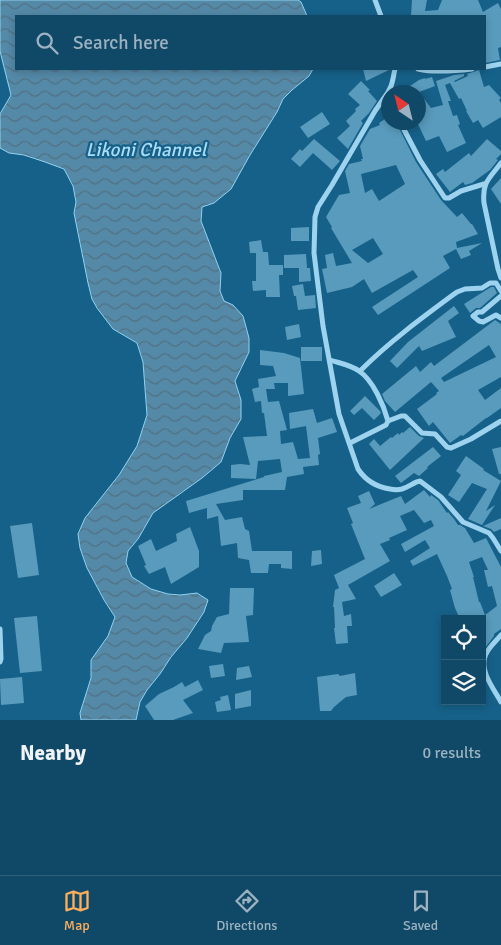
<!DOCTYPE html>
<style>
body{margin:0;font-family:Signika,sans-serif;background:#19506d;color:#f1f3f6}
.controls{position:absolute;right:15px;bottom:15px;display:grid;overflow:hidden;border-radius:0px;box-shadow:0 2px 8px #0003}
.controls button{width:45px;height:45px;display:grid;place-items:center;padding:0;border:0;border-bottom:1px solid #30617b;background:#104967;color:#f1f3f6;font:25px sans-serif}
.compass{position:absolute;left:381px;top:85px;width:45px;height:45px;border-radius:50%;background:#104967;box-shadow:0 2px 8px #0003;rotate:325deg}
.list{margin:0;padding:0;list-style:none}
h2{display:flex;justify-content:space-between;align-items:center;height:65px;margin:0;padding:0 20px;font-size:21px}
h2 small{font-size:16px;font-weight:400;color:#9cb2c0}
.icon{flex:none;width:28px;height:28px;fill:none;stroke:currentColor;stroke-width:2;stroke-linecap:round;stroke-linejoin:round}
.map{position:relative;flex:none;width:501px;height:720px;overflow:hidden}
.search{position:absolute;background:#104967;box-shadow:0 2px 8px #0003;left:15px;right:15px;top:15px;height:55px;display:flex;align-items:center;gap:12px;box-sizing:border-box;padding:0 18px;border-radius:0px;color:#9cb2c0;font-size:19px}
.sheet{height:155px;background:#104967}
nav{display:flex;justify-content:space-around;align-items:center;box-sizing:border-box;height:70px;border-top:1px solid #30617b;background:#104967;font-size:14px;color:#9cb2c0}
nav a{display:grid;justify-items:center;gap:2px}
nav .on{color:#ffae5b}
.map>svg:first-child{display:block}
.water{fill:url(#water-waves);stroke:#90d2f1}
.building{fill:#599bbd;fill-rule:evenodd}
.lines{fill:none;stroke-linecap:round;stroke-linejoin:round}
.street{stroke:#9ed3ef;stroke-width:5}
.labels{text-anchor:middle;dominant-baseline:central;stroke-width:4.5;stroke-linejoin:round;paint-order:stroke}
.water-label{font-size:19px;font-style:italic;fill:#aadcf6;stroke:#166189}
</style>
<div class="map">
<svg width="501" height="720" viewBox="0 0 501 720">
<defs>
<pattern id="water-waves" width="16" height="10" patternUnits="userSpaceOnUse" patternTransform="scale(1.25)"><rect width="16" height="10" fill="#5489a7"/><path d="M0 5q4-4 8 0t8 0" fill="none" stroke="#517183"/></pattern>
</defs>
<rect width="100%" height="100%" fill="#166189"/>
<path class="water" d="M0 0H298L301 2 307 16H16V69H313L309 76 292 90 283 99 277 112 250 155 231 189 214 203 202 207 201 221 221 273 220 291 224 301 233 305 243 316 249 338V352L235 381 241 400V419L230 438 221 462 202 478 153 513 138 539 128 551 126 563 132 577 151 589 168 594 180 595 197 593 208 600 204 612 187 638 171 657 160 674 147 690 140 702 136 720H81L80 713 91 678V660L108 636 115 617 104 600 87 568 80 548 78 534 85 518 119 475 137 446 147 415 143 362 137 343 113 329 97 308 92 299 88 283 74 213 76 202 73 186 64 169 45 162 24 155 9 153 0 148V114L11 95 0 51Z"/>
<path class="building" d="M412 0H427L425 11 438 10 442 0H478L483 12 498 3 501 9V47L498 48 500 60 485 63V16H471L463 15V16H411Z
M363 69H391L366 81Z
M479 70 484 87 489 85 501 98 499 100 501 103V117L483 128 478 120 473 123 466 111H467L461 98 459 99 450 83 445 85 451 101H448L453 116 457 115 460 124 458 125 466 143 447 152 439 136 426 141 418 124V92H401L419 80 425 78V79L432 77 435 86 419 92 431 108 443 105 436 81 454 75 464 74V76L454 81 455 82 468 76 467 74Z
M361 81 370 90 368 91 377 101 369 113 361 121 363 123 348 149 337 138 350 126 346 121 356 111 355 109 360 105 348 94Z
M322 112 330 124 308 138 300 127Z
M388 117V122H396L416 162 441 200 457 217 462 213 471 224H472L478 234 456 242 457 248 482 243 469 251 471 255 461 259 456 249 443 256 450 268 378 315 372 307 418 277 413 270 372 293 364 279 352 287 327 293 322 269 327 268 325 255 333 253 336 266 352 263 331 228 332 227 326 217 339 195 350 193 345 171 349 164 362 161 361 159H363L360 146 370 129 380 125 379 123ZM396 165 405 184 379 201 372 189 365 193 361 174ZM373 238 383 254 368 263 352 250Z
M314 139 340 161 332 170 313 153 300 167 291 159 300 149 302 151Z
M487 139 501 151V154L496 159 498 160 490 170 472 183 465 185 463 182 450 192 436 174 443 169 445 172 469 153 471 156Z
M501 178V204L491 189Z
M309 227V241H291V228Z
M261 240 263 252H268L269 265H283V275H279L280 297H266V290L253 291 252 281H256V253H250L249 242Z
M306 254 307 268H310L311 281 299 282V268H284V255Z
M303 284 305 296 315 295 316 308 298 310 296 296H294L292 286Z
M491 287H494L497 293 480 308H476L470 313 464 304Z
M454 306 459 313 448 321 456 337 422 351 419 346 397 368 390 361 408 342Z
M495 320 501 324V377L478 390 485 400 501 388V408L487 418H486L463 436 461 435 450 443 433 422 429 426 417 409 437 394 436 393 439 391 431 382 395 412 385 401 382 394 416 366 420 372 431 362 434 366ZM489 345 496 357 444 382 441 378Z
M299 324 301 337 287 340 285 327Z
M301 347H322V361H301Z
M260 350 284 353 300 358 304 394 288 396V383H274L275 389H266L268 402 279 401 287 430 280 431 281 444 293 442 298 459 310 458 306 426 290 429 289 413 313 409 317 423 332 418 337 432 318 438 320 454 318 455 319 465 303 467 304 474 287 477 285 490H243V500L216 504 225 520 242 517 245 529 249 531 252 551H292V569L281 568V564H269L268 573H251L249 560 238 558 237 543 221 546 218 516 207 519V508L189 513 186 501 264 477V476L282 472 280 459 258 461 256 479 231 478V465L240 464 250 465 243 437 267 436 264 413H262L261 401 255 402 252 389 259 387 258 379 276 376 273 366 260 365Z
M365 396 380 411 381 413 374 420 362 408 354 415 350 411Z
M410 427 419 436 424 438 390 470 369 444 374 439 380 446 391 437 392 438 398 433 399 435 402 432 403 433Z
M433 447 441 456 427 467 428 468 419 476 414 473 401 483 395 476Z
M501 447V474H499L492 449Z
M466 456 484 469 483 470 501 481 486 511 495 505 482 525 468 519 487 489 472 483 459 502 448 495 461 475 456 471Z
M424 490 430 497 431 495 438 500 447 513 448 512 454 519 458 525H460L465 528 474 543 486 538 501 567V629L494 634V636L482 652V619H460L455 608 450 590 452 589 447 576 437 554 413 566 410 561 430 548 425 540 405 552 401 544 434 526 431 520 424 523 414 510 400 516 407 530 389 538 390 540 380 544 390 561 348 585 356 599 342 602 344 616 351 614 352 626H347L348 643 336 644 334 628H335L334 607H333L335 590 339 588 334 575 365 559 351 524 353 523 347 508 361 503 358 496 369 491 375 504 369 509 401 496 405 504ZM482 557 488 570H484L488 587 492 586 497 606 485 615 480 602H479L473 577H474L469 562Z
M501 518V529L494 532 491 529 483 526Z
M32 523 39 575 18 578 10 526Z
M190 527 199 551V567L171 584 165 567 149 574 144 566 146 565 138 546 151 539 156 551 177 541 176 534Z
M321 550 322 564 311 566 312 551Z
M394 573 402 585 381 597 374 586Z
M230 588H254L253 615 246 616 249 642 224 643 221 653 198 649 205 635 211 631 212 626 217 617 229 614Z
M37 616 42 671 20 673 14 618Z
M223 664 225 676 211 678 209 666Z
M249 666 252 677 236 680 237 668Z
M355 673 357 695 346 697 334 707 331 711H320L317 677 338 674 340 676Z
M22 677 24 703 1 705 0 679Z
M198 680 203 690 183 700 193 713 173 720H154L145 706 159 694 174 687 182 682 185 687Z
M251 690V706L235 709V694Z
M228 695 231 710 217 712 215 702 221 700 220 697Z"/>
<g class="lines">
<path class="street" d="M375 0 381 16
M485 67 501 64
M418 69C435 73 455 71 472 69
M384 98 375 111 332 185 318 207 315 217 314 253 323 326 339 414 358 469C366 481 376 487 390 489 395 490 398 490 402 489 409 487 414 482 420 481L441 497 463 522 489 533 493 538 501 551
M388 104 384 98C393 86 392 82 395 69
M400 122 420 160 445 198H449L461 191 484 184
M501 163C489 179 482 182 484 203L498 269 501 278
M501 296 482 312H478L473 316 479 321 483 322 496 315 501 318
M330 360C339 363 351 365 359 371 373 380 384 406 388 421L386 425 350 443
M360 371C390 341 423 317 457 292L465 289 482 288 490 283H496L501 291
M388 421 401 416H405L422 433 435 434 447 447 451 448 471 439 501 421
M0 629 1 659 0 662
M501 635C496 641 489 647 486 654 478 670 494 689 501 702"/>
</g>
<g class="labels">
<g class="water-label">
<text x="146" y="150">Likoni Channel</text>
</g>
</g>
</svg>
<div class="controls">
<button><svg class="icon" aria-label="locate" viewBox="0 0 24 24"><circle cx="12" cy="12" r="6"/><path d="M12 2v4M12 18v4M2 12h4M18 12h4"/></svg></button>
<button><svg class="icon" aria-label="layers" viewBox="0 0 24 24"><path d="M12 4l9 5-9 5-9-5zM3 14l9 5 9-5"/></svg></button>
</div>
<svg class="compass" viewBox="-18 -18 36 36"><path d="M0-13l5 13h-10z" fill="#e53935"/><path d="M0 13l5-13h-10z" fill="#9cb2c0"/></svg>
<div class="search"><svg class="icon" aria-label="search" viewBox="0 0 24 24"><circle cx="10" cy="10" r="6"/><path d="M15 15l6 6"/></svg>Search here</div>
</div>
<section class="sheet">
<h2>Nearby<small>0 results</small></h2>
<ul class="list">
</ul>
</section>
<nav>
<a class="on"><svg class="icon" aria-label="map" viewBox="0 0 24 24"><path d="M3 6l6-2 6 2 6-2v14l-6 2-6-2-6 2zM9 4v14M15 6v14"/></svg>Map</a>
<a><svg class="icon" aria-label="directions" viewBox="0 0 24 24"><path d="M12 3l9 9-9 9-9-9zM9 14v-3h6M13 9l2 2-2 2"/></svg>Directions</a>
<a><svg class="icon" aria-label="saved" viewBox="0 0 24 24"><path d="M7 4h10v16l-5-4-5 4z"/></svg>Saved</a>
</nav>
